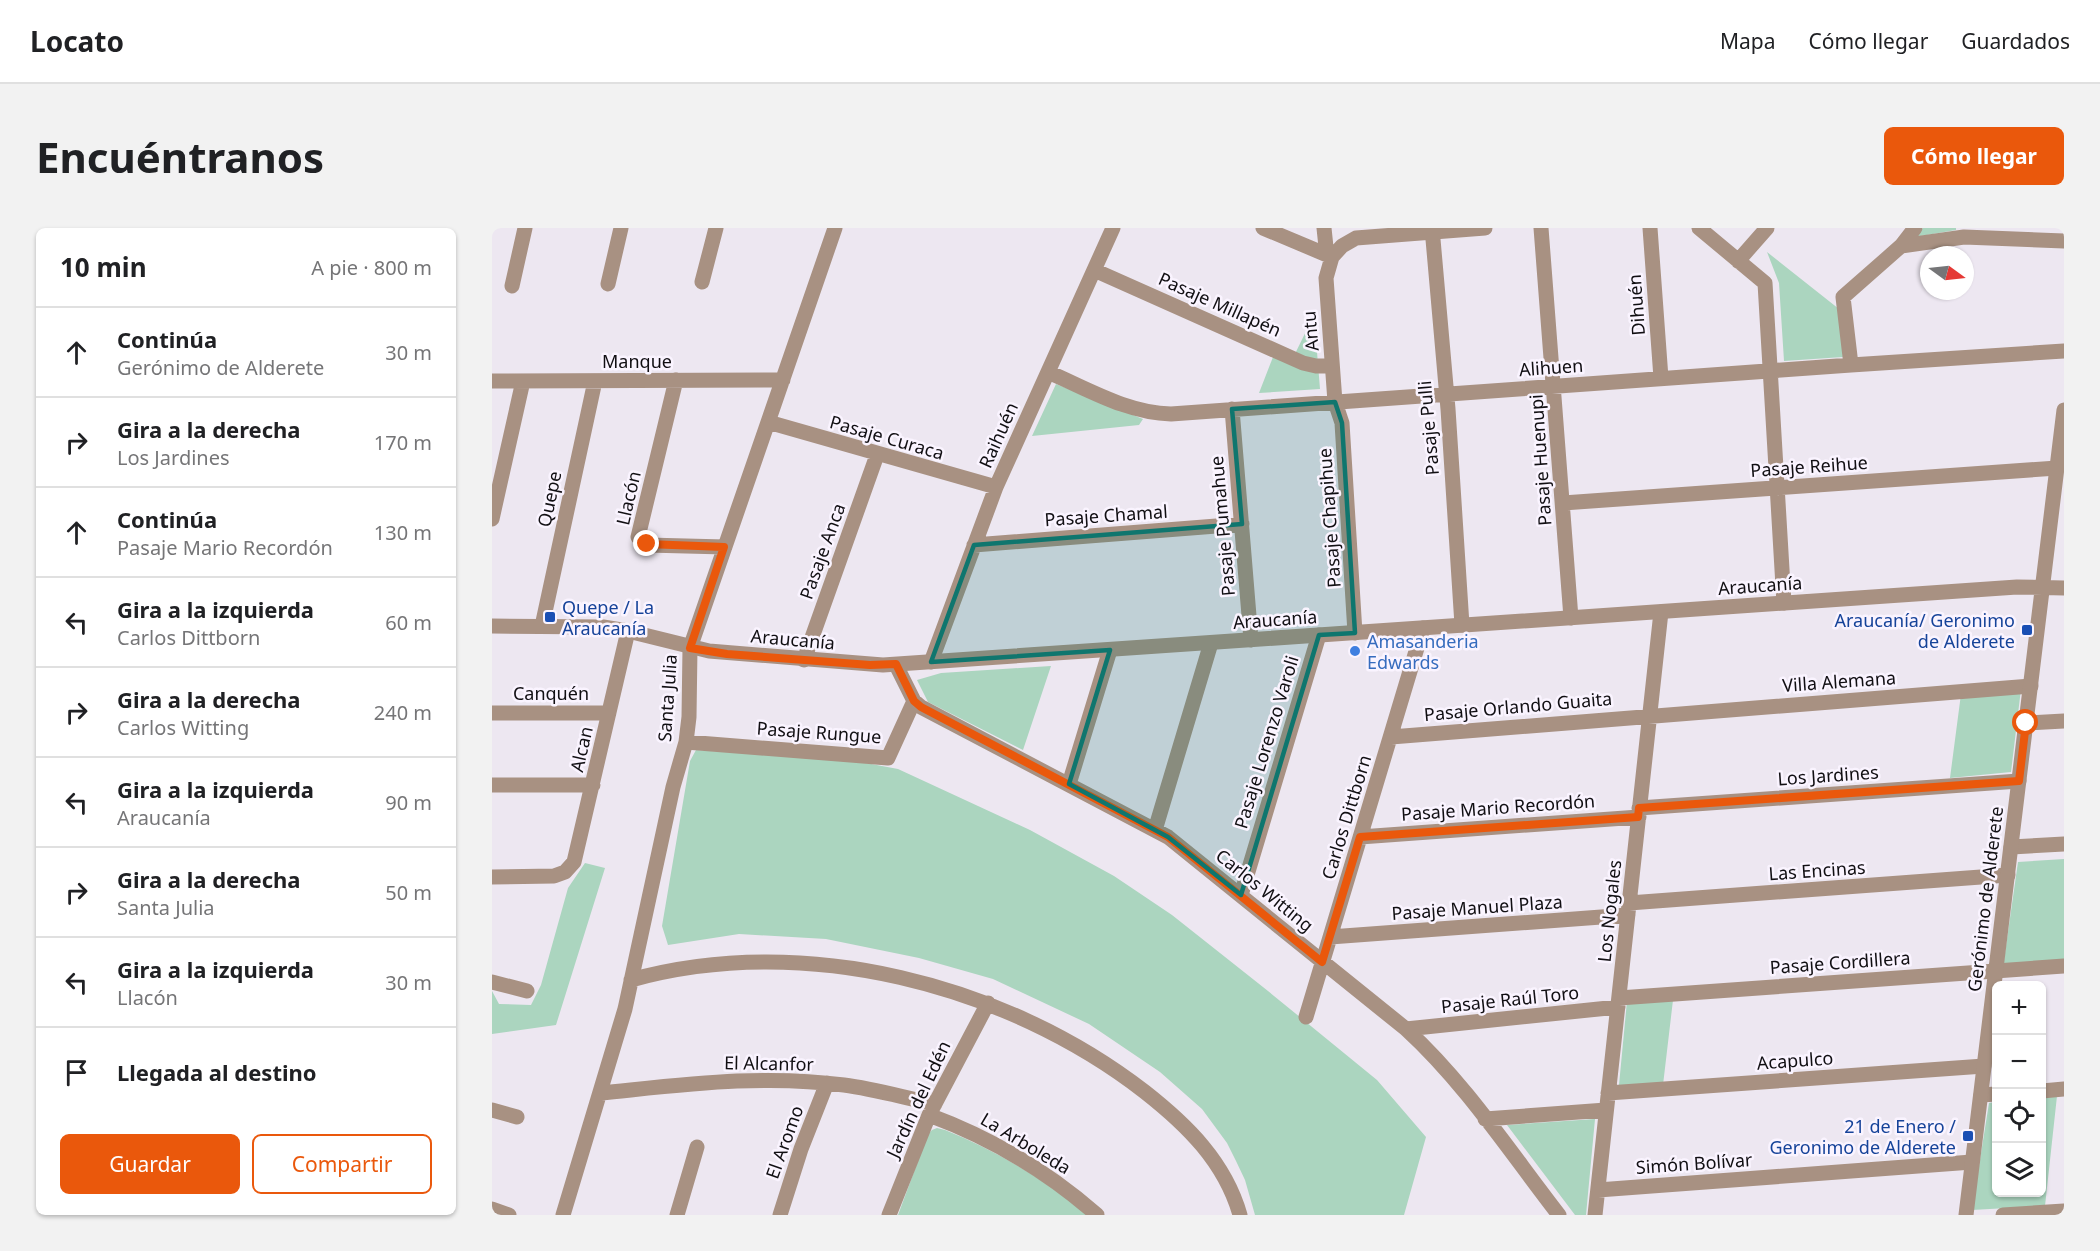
<!DOCTYPE html>
<html lang="es">
<meta charset="utf-8">
<style>
body{margin:0;font-family:"Noto Sans",sans-serif;background:#f2f2f2;color:#202124}
.controls{position:absolute;right:18px;bottom:18px;display:grid;overflow:hidden;border-radius:9px;box-shadow:0 2px 4px #0004}
.controls button{width:54px;height:54px;display:grid;place-items:center;padding:0;border:0;border-bottom:2px solid #e0e0e0;background:#fff;color:#202124;font:30px sans-serif}
.compass{position:absolute;left:1428px;top:18px;width:54px;height:54px;border-radius:50%;background:#fff;box-shadow:0 2px 4px #0004;rotate:105deg}
.stop{position:absolute;width:18px;height:18px;margin:-14px;border:4px solid #ea580c;border-radius:50%;background:#fff}
.stop.end{background:#ea580c;border-color:#fff;box-shadow:0 2px 6px #0008}
.list{margin:0;padding:0;list-style:none}
h2{display:flex;justify-content:space-between;align-items:center;height:78px;margin:0;padding:0 24px;font-size:26px}
h2 small{font-size:20px;font-weight:400;color:#757577}
.list li{display:grid;grid-template-columns:39px 1fr auto;gap:18px;align-items:center;box-sizing:border-box;height:90px;padding:0 24px;border-top:2px solid #e0e0e0}
.list b{display:block;font-size:22px;white-space:nowrap}
.list p{margin:0;font-size:20px;white-space:nowrap;color:#757577}
.list em{font-size:20px;font-style:normal;color:#757577}
.actions{display:flex;gap:12px;padding:18px 24px}
.actions a{flex:1;padding:14px 0;border:2px solid #ea580c;border-radius:9px;text-align:center;font-size:21px;color:#ea580c}
.actions .main{background:#ea580c;color:#fff}
.icon{flex:none;width:33px;height:33px;fill:none;stroke:currentColor;stroke-width:2;stroke-linecap:round;stroke-linejoin:round}
.map{position:relative;flex:none;width:1572px;height:987px;overflow:hidden;border-radius:9px}
header{display:flex;align-items:center;gap:36px;box-sizing:border-box;height:84px;padding:0 30px;background:#fff;border-bottom:2px solid #e0e0e0}
header strong{font-size:28px}
nav{display:flex;gap:33px;margin-inline-start:auto;font-size:21px}
.intro{display:flex;align-items:center;justify-content:space-between;box-sizing:border-box;height:144px;padding:0 36px}
h1{margin:0;font-size:42px}
.button{padding:15px 27px;border-radius:9px;background:#ea580c;color:#fff;font-size:21px;font-weight:700}
main{display:flex;gap:36px;padding:0 36px}
aside{flex:1;background:#fff;border-radius:9px;box-shadow:0 2px 4px #0004}
.map>svg:first-child{display:block}
.green{fill:#abd5bf}
.lines{fill:none;stroke-linecap:round;stroke-linejoin:round}
.minor{stroke:#a89182;stroke-width:15}
.tertiary{stroke:#a89182;stroke-width:15}
.route{stroke:#ea580c;stroke-width:8}
.marked{fill:#0f766e;fill-opacity:0.2;stroke:#0f766e;stroke-width:4.5;stroke-linejoin:round}
.transit-dot{fill:#1a4fb4;stroke:#faf4ff;stroke-width:2}
.shop-dot{fill:#3f7fe0;stroke:#faf4ff;stroke-width:2}
.labels{text-anchor:middle;dominant-baseline:central;stroke-width:5;stroke-linejoin:round;paint-order:stroke}
.street-label{font-size:18px;fill:#110f13;stroke:#faf4ff}
.transit-label{font-size:18px;fill:#164399;stroke:#faf4ff;text-anchor:end}
.shop-label{font-size:18px;fill:#366cbe;stroke:#faf4ff;text-anchor:start}
</style>
<header>
<strong>Locato</strong>
<nav><a>Mapa</a><a>Cómo llegar</a><a>Guardados</a></nav>
</header>
<div class="intro"><h1>Encuéntranos</h1><a class="button">Cómo llegar</a></div>
<main>
<aside>
<h2>10 min<small>A pie · 800 m</small></h2>
<ul class="list">
<li><svg class="icon" aria-label="ahead" viewBox="0 0 24 24"><path d="M12 20V5M6 11l6-6 6 6"/></svg><div><b>Continúa</b><p>Gerónimo de Alderete</p></div><em>30 m</em></li>
<li><svg class="icon" aria-label="right" viewBox="0 0 24 24"><path d="M7 20v-9h11M14 6l5 5-5 5"/></svg><div><b>Gira a la derecha</b><p>Los Jardines</p></div><em>170 m</em></li>
<li><svg class="icon" aria-label="ahead" viewBox="0 0 24 24"><path d="M12 20V5M6 11l6-6 6 6"/></svg><div><b>Continúa</b><p>Pasaje Mario Recordón</p></div><em>130 m</em></li>
<li><svg class="icon" aria-label="left" viewBox="0 0 24 24"><path d="M17 20v-9H6M10 6l-5 5 5 5"/></svg><div><b>Gira a la izquierda</b><p>Carlos Dittborn</p></div><em>60 m</em></li>
<li><svg class="icon" aria-label="right" viewBox="0 0 24 24"><path d="M7 20v-9h11M14 6l5 5-5 5"/></svg><div><b>Gira a la derecha</b><p>Carlos Witting</p></div><em>240 m</em></li>
<li><svg class="icon" aria-label="left" viewBox="0 0 24 24"><path d="M17 20v-9H6M10 6l-5 5 5 5"/></svg><div><b>Gira a la izquierda</b><p>Araucanía</p></div><em>90 m</em></li>
<li><svg class="icon" aria-label="right" viewBox="0 0 24 24"><path d="M7 20v-9h11M14 6l5 5-5 5"/></svg><div><b>Gira a la derecha</b><p>Santa Julia</p></div><em>50 m</em></li>
<li><svg class="icon" aria-label="left" viewBox="0 0 24 24"><path d="M17 20v-9H6M10 6l-5 5 5 5"/></svg><div><b>Gira a la izquierda</b><p>Llacón</p></div><em>30 m</em></li>
<li><svg class="icon" aria-label="arrive" viewBox="0 0 24 24"><path d="M6 21V4h12l-3 4 3 4H6"/></svg><div><b>Llegada al destino</b></div></li>
</ul>
<div class="actions"><a class="main">Guardar</a><a>Compartir</a></div>
</aside>
<div class="map">
<svg width="1572" height="987" viewBox="0 0 1572 987">
<rect width="100%" height="100%" fill="#ede7f1"/>
<path class="green" d="M1431 0H1464V2L1423 9Z
M1275 24 1347 81 1351 129 1292 133 1287 55Z
M822 87 828 161 767 165 781 129 799 134Z
M564 156 651 191 647 197 540 208Z
M559 438 531 522 436 474 425 452 449 445Z
M1529 461 1519 544 1458 550 1469 466Z
M204 522 358 532 406 541 538 602 622 648 680 687 776 763 885 852 934 909 912 987H763L753 952 744 933 735 915 710 881 668 844 597 796 501 751 427 730 334 711 247 706 176 717 170 698 198 533Z
M1572 631V735L1511 739 1526 634Z
M93 635 113 640 64 797 0 806V763L7 776 39 777 49 757 76 660Z
M1181 772 1171 857H1127L1135 773Z
M1565 868 1553 978 1480 982 1497 875 1504 874V964H1550V869Z
M1103 891 1094 987H1083L1015 897Z
M445 900 453 902C506 923 552 952 597 987H406L436 906 440 902Z"/>
<g class="lines">
<path class="minor" d="M771 0 840 29
M832 0 834 19 840 29
M940 0 956 181 970 397
M1049 0 1079 390
M1158 0 1169 150
M1207 0 1273 55 1292 375
M1409 18 1472 9 1572 13
M1246 33 1275 0
M602 42 811 135 824 138H840
M210 54 224 0
M116 56 129 0
M20 58 33 0
M1359 137 1351 69 1409 18 1423 0
M556 144C596 161 635 185 679 186L1359 137 1572 123
M184 152 146 309 151 316 155 317 233 319
M0 153 291 152
M740 181 759 412
M276 194 504 259
M1071 275 1565 240
M0 291 31 153
M482 317 750 296
M50 398 103 153
M863 405 850 195 843 174 834 50 840 29 850 18 864 10 993 0
M312 432 385 227
M439 434 504 259 621 0
M404 437 422 473 429 479 676 609 914 801C973 855 1018 924 1067 987
M0 485H117
M1534 495 1572 493
M899 509 1539 458
M194 514 396 530 422 473
M577 556 618 422
M0 557H101
M1147 580 1527 553
M663 602 719 415
M868 609 1147 589
M1519 619 1572 616
M0 649 62 648 73 644 82 634 136 403
M749 667 827 407
M1137 675 1516 647
M838 709 1136 687
M139 752C311 704 514 756 653 864 695 897 733 934 748 987
M0 754 35 763
M1127 770 1572 738
M814 789 931 400
M914 801 1126 779
M1550 863 1572 861
M109 865C190 857 270 846 352 857 383 861 413 870 443 876
M1116 865 1492 838
M1489 867 1504 866
M0 882 25 889
M437 887C499 910 555 943 605 987
M993 891 1114 882
M1106 962 1480 934
M0 981 17 987
M71 987 133 781 181 559 194 514 197 489 198 420 343 0
M185 987 205 919
M288 987 309 921 335 855
M397 987 437 887 496 775
M1103 987 1169 384
M1511 987 1572 983"/>
<path class="tertiary" d="M0 398 111 399 136 403 217 423 391 437 1525 359 1572 360
M1474 987 1572 182"/>
</g>
<g class="lines">
<path class="route" d="M155 316 232 319 198 420 235 426 378 437 404 436 422 473 429 479 676 609 830 734 868 609 1146 589 1147 580 1527 553 1534 495"/>
</g>
<path class="marked" d="M843 174 850 195 863 405 827 407 749 667 676 609 577 556 618 422 439 434 482 317 750 296 740 181Z"/>
<g class="transit-dot">
<rect x="52" y="383" width="12" height="12" rx="3"/>
<rect x="1529" y="396" width="12" height="12" rx="3"/>
<rect x="1470" y="902" width="12" height="12" rx="3"/>
</g>
<circle class="shop-dot" cx="863" cy="423" r="6"/>
<g class="labels">
<g class="street-label">
<text transform="translate(728 76) rotate(24)">Pasaje Millapén</text>
<text transform="translate(1144 77) rotate(-94)">Dihuén</text>
<text transform="translate(818 103) rotate(-95)">Antu</text>
<text x="145" y="133">Manque</text>
<text transform="translate(1059 139) rotate(-4)">Alihuen</text>
<text transform="translate(936 200) rotate(-95)">Pasaje Pulli</text>
<text transform="translate(506 207) rotate(-66)">Raihuén</text>
<text transform="translate(395 209) rotate(16)">Pasaje Curaca</text>
<text transform="translate(1048 232) rotate(-94)">Pasaje Huenupi</text>
<text transform="translate(1317 238) rotate(-4)">Pasaje Reihue</text>
<text transform="translate(136 270) rotate(-77)">Llacón</text>
<text transform="translate(57 271) rotate(-78)">Quepe</text>
<text transform="translate(614 287) rotate(-4)">Pasaje Chamal</text>
<text transform="translate(837 290) rotate(-94)">Pasaje Chapihue</text>
<text transform="translate(730 298) rotate(-95)">Pasaje Pumahue</text>
<text transform="translate(330 323) rotate(-70)">Pasaje Anca</text>
<text transform="translate(1268 357) rotate(-4)">Araucanía</text>
<text transform="translate(783 391) rotate(-4)">Araucanía</text>
<text transform="translate(301 411) rotate(5)">Araucanía</text>
<text transform="translate(1347 453) rotate(-4)">Villa Alemana</text>
<text x="59" y="465">Canquén</text>
<text transform="translate(175 470) rotate(-86)">Santa Julia</text>
<text transform="translate(1026 478) rotate(-5)">Pasaje Orlando Guaita</text>
<text transform="translate(327 504) rotate(4)">Pasaje Rungue</text>
<text transform="translate(774 514) rotate(-73)">Pasaje Lorenzo Varoli</text>
<text transform="translate(89 521) rotate(-77)">Alcan</text>
<text transform="translate(1336 547) rotate(-4)">Los Jardines</text>
<text transform="translate(1006 579) rotate(-4)">Pasaje Mario Recordón</text>
<text transform="translate(854 589) rotate(-73)">Carlos Dittborn</text>
<text transform="translate(1325 642) rotate(-4)">Las Encinas</text>
<text transform="translate(773 662) rotate(39)">Carlos Witting</text>
<text transform="translate(1493 671) rotate(-83)">Gerónimo de Alderete</text>
<text transform="translate(985 679) rotate(-4)">Pasaje Manuel Plaza</text>
<text transform="translate(1117 683) rotate(-84)">Los Nogales</text>
<text transform="translate(1348 734) rotate(-4)">Pasaje Cordillera</text>
<text transform="translate(1018 771) rotate(-6)">Pasaje Raúl Toro</text>
<text transform="translate(1303 832) rotate(-4)">Acapulco</text>
<text transform="translate(277 835) rotate(1)">El Alcanfor</text>
<text transform="translate(426 871) rotate(-65)">Jardín del Edén</text>
<text transform="translate(292 914) rotate(-70)">El Aromo</text>
<text transform="translate(534 915) rotate(31)">La Arboleda</text>
<text transform="translate(1202 935) rotate(-4)">Simón Bolívar</text>
</g>
<g class="transit-label">
<text x="70" y="379" text-anchor="start">Quepe / La<tspan x="70" dy="21">Araucanía</tspan></text>
<text x="1523" y="392">Araucanía/ Geronimo<tspan x="1523" dy="21">de Alderete</tspan></text>
<text x="1464" y="898">21 de Enero /<tspan x="1464" dy="21">Geronimo de Alderete</tspan></text>
</g>
<g class="shop-label">
<text x="875" y="413">Amasanderia<tspan x="875" dy="21">Edwards</tspan></text>
</g>
</g>
</svg>
<div class="controls">
<button>+</button>
<button>−</button>
<button><svg class="icon" aria-label="locate" viewBox="0 0 24 24"><circle cx="12" cy="12" r="6"/><path d="M12 2v4M12 18v4M2 12h4M18 12h4"/></svg></button>
<button><svg class="icon" aria-label="layers" viewBox="0 0 24 24"><path d="M12 4l9 5-9 5-9-5zM3 14l9 5 9-5"/></svg></button>
</div>
<svg class="compass" viewBox="-18 -18 36 36"><path d="M0-13l5 13h-10z" fill="#e53935"/><path d="M0 13l5-13h-10z" fill="#757577"/></svg>
<div class="stop" style="left:1534px;top:495px"></div>
<div class="stop end" style="left:155px;top:316px"></div>
</div>
</main>
